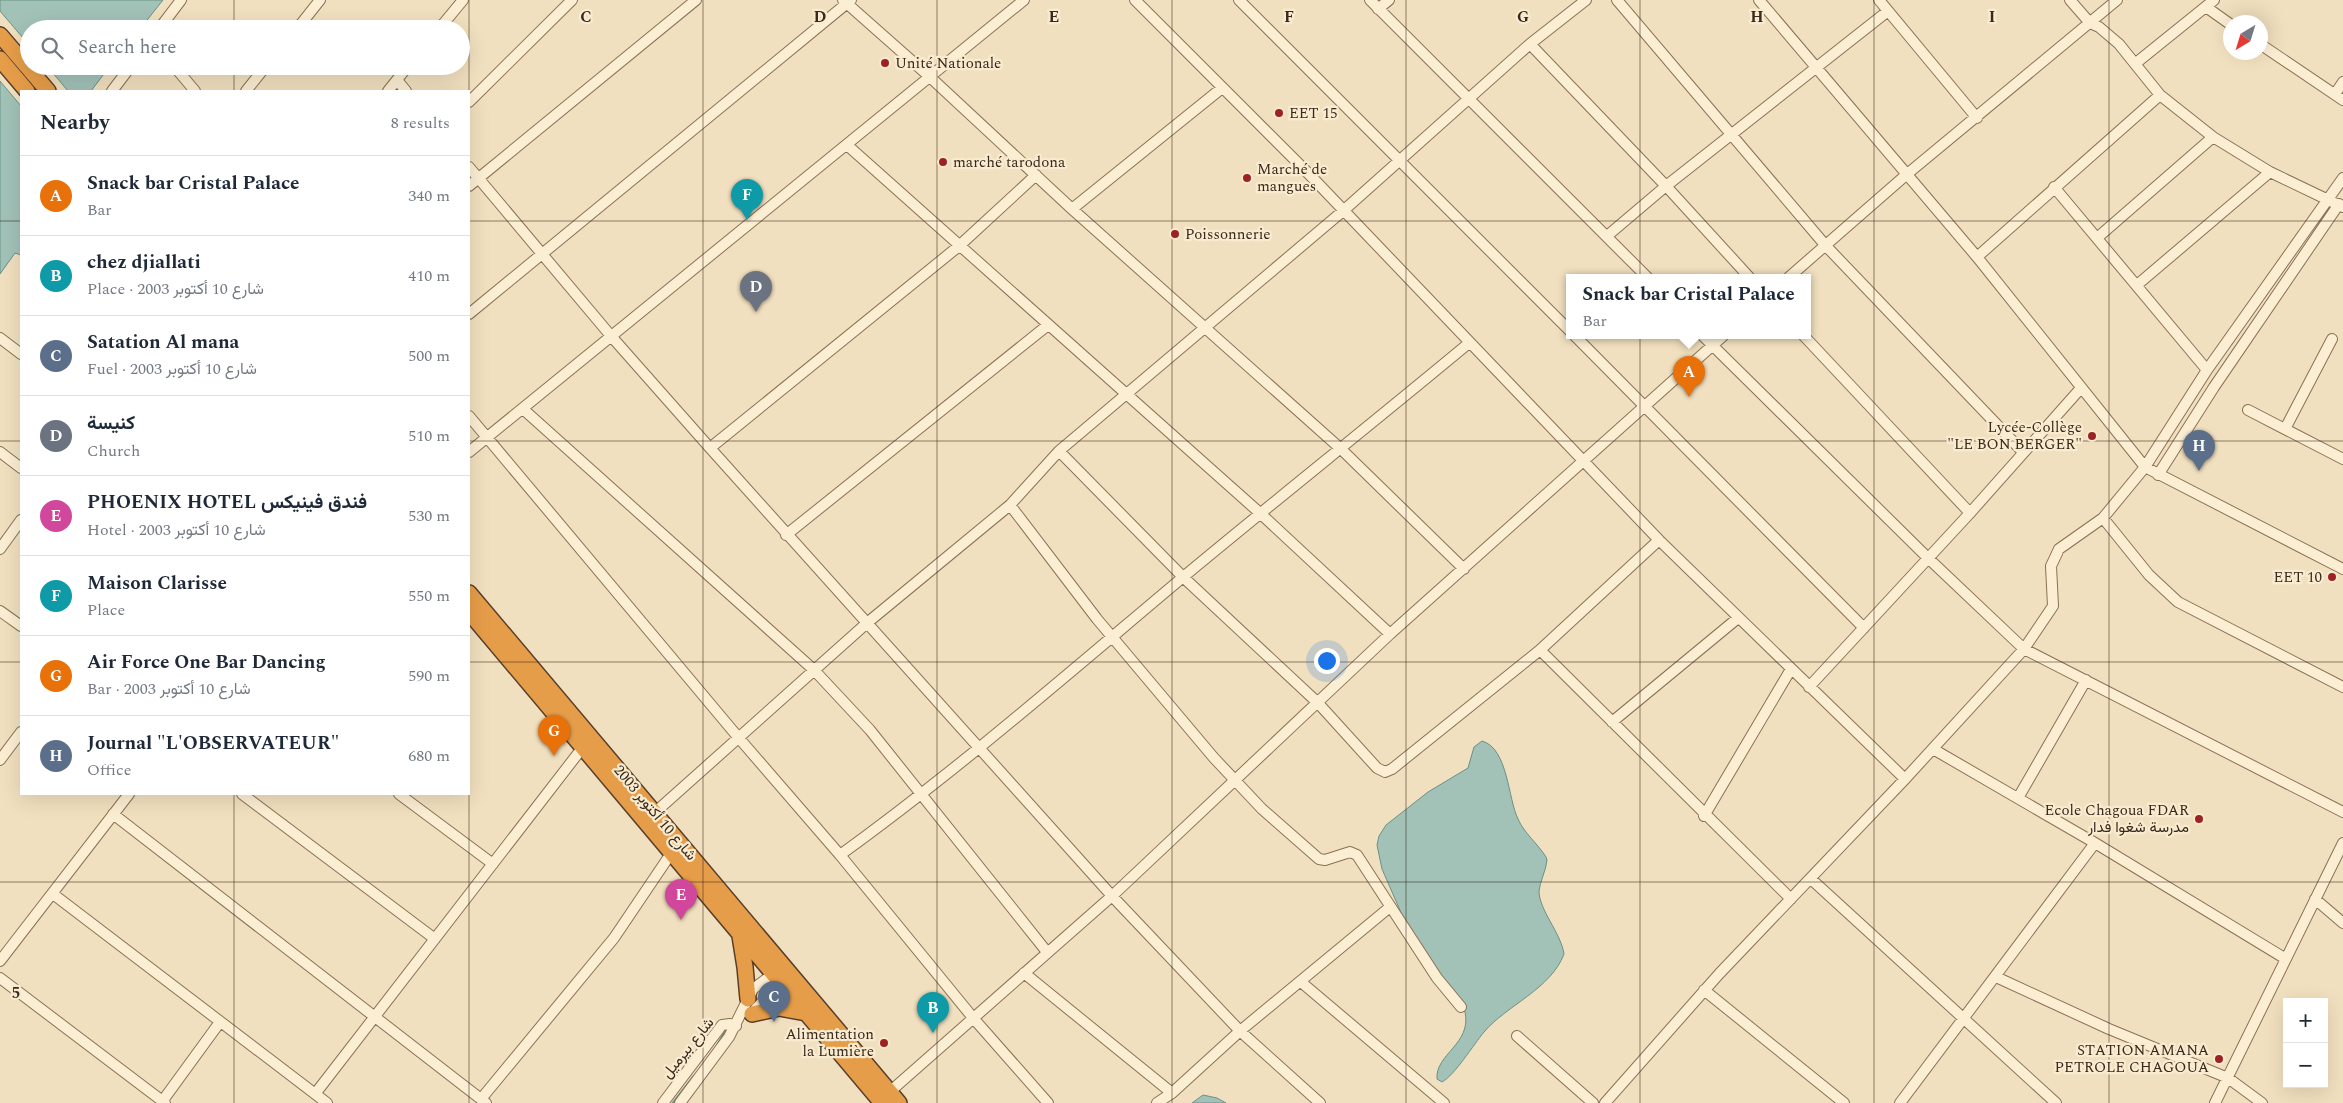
<!DOCTYPE html>
<meta charset="utf-8">
<style>
body{margin:0;font-family:Spectral,Vazirmatn,serif;background:#f6f6f7;color:#1f2937}
.controls{position:absolute;right:15px;bottom:15px;display:grid;overflow:hidden;border-radius:0px;box-shadow:0 5px 20px #0002}
.controls button{width:45px;height:45px;display:grid;place-items:center;padding:0;border:0;border-bottom:1px solid #e0e1e3;background:#fff;color:#1f2937;font:25px sans-serif}
.compass{position:absolute;left:2223px;top:15px;width:45px;height:45px;border-radius:50%;background:#fff;box-shadow:0 5px 20px #0002;rotate:218deg}
.you{position:absolute;left:1326px;top:660px;width:18px;height:18px;margin:-12px;border:4px solid #fff;border-radius:50%;background:#1a73e8;box-shadow:0 0 0 8px #1a73e833}
.badge{display:grid;place-items:center;width:32px;height:32px;border-radius:50%;background:#9d2226;color:#fff;font-size:16px;font-weight:700}
.pin{position:absolute;translate:-50% -41px;filter:drop-shadow(0 1px 2px #0008)}
.pin::after{content:'';position:absolute;top:26px;width:18px;height:15px;background:inherit;clip-path:polygon(0 0,100% 0,50% 100%)}
.popup{position:absolute;left:1566px;top:274px;width:245px;height:65px;box-sizing:border-box;display:grid;place-content:center;border-radius:0px;background:#fff;filter:drop-shadow(0 1px 4px #0005);font-size:16px;white-space:nowrap;color:#747a83}
.popup b{font-size:19px;color:#1f2937}
.popup::after{content:'';position:absolute;left:50%;top:100%;margin-left:-10px;border:10px solid transparent;border-top-color:#fff}
.list{margin:0;padding:0;list-style:none}
h2{display:flex;justify-content:space-between;align-items:center;height:65px;margin:0;padding:0 20px;font-size:21px}
h2 small{font-size:16px;font-weight:400;color:#747a83}
.list li{display:grid;grid-template-columns:32px 1fr auto;gap:15px;align-items:center;box-sizing:border-box;height:80px;padding:0 20px;border-top:1px solid #e0e1e3}
.list b{display:block;font-size:19px;white-space:nowrap}
.list p{margin:0;font-size:16px;white-space:nowrap;color:#747a83}
.list em{font-size:16px;font-style:normal;color:#747a83}
.icon{flex:none;width:28px;height:28px;fill:none;stroke:currentColor;stroke-width:2;stroke-linecap:round;stroke-linejoin:round}
.map{position:relative;flex:none;width:2343px;height:1103px;overflow:hidden}
.search{position:absolute;background:#fff;box-shadow:0 5px 20px #0002;left:20px;top:20px;width:450px;height:55px;display:flex;align-items:center;gap:12px;box-sizing:border-box;padding:0 18px;border-radius:28px;color:#747a83;font-size:19px}
.panel{position:absolute;background:#fff;box-shadow:0 5px 20px #0002;left:20px;top:90px;width:450px;height:705px;border-radius:0px}
.map>svg:first-child{display:block}
.water{fill:#a2c2b8;stroke:#699186}
.lines{fill:none;stroke-linecap:round;stroke-linejoin:round}
.stream{stroke:#699186;stroke-width:2.5}
.minor-casing{stroke:#8a7156;stroke-width:12}
.highway-casing{stroke:#583f2b;stroke-width:18}
.minor{stroke:#fbeed3;stroke-width:10}
.highway{stroke:#e69d49;stroke-width:15}
.grid{fill:none;stroke:#39291c;stroke-width:1;stroke-opacity:0.55}
.poi-dot{fill:#9d2226;stroke:#f8ebcf;stroke-width:2}
.labels{text-anchor:middle;dominant-baseline:central;stroke-width:4.5;stroke-linejoin:round;paint-order:stroke}
.poi-label{font-size:15px;fill:#39291c;stroke:#f8ebcf;text-anchor:start}
.street-label{font-size:15px;fill:#39291c;stroke:#f8ebcf}
.grid-label{font-size:16px;text-anchor:middle;font-weight:bold;fill:#39291c;stroke:#f8ebcf;stroke-width:4.5;stroke-linejoin:round;paint-order:stroke}
</style>
<div class="map">
<svg width="2343" height="1103" viewBox="0 0 2343 1103">
<rect width="100%" height="100%" fill="#f1e0bf"/>
<path class="water" d="M0 0H163L140 29H29V45L0 11Z
M47 66H110L91 91H68Z
M0 81 21 106V255L15 253 0 274Z
M1482 741C1508 748 1508 799 1518 819 1524 833 1538 844 1546 857L1547 860C1546 871 1540 881 1539 891 1539 910 1561 933 1564 954 1551 989 1507 1005 1484 1032 1474 1044 1454 1076 1442 1082L1437 1079C1435 1054 1472 1044 1465 1012L1409 931 1382 869 1377 845 1379 836 1386 825 1428 792 1468 768 1474 747Z
M1203 1095 1217 1098 1226 1103H1192Z"/>
<g class="lines">
<path class="stream" d="M718 1044 728 1027
M673 1103 694 1076"/>
<defs>
<path id="minor" d="M843 0 930 77 1072 209 1341 449 1464 569
M1135 0 1306 171 1659 540 1905 779
M1239 0 1570 331
M1370 0 1648 278
M1617 0 1826 246 2023 452
M1759 0 1977 257 2145 467 2343 569
M1879 0 1977 118
M2070 0 2090 23 2099 27 2119 44 2160 95 2213 137 2270 172 2343 207
M2206 7 2230 24
M1378 9 1389 0
M159 29 181 0
M297 29 320 0
M439 29 463 0
M1530 44 1666 186 1750 278
M2260 44 2343 100
M2136 63 2214 0
M174 66 195 91
M397 80 406 91
M112 91 131 66
M246 91 266 66
M388 91 408 66
M2335 94 2343 82
M469 102 572 0
M847 145 1261 514 1390 634
M469 167 611 336 710 448 1112 896 1240 1031 1320 1103
M469 186 696 0
M2054 187 2207 370
M1072 209 1222 88
M1607 236 1666 186 1888 11
M2097 238 2213 137
M1977 257 2160 95
M1788 278 1906 175 2117 0
M2137 285 2270 172
M469 314 851 0
M1575 336 1864 628
M1703 336 1929 559 2024 649 2343 812
M1804 336 1970 513
M0 338 21 354
M523 409 814 670 870 730 1047 952
M2248 410 2343 459
M469 416 738 737 840 855 974 1019 1048 1103
M2285 429 2332 339
M710 448 959 246 1036 175
M1059 451 1183 577 1318 703 1377 768 1385 772 1392 769 1540 650
M0 452 21 468
M469 452 1024 0
M2158 475 2214 387 2339 204
M1010 505 1097 619 1214 758 1262 809 1319 859 1325 860 1350 852 1357 855 1437 978 1461 1007
M2103 518 2149 575 2178 602 2343 687
M786 535 1048 325
M1659 540 1540 650 1791 899
M0 549 21 520
M0 611 21 626
M1809 687 1970 513 2081 388
M1612 722 1738 618
M1933 749 2095 843 2286 959
M0 760 21 732
M242 794 435 939
M399 794 493 864
M2018 798 2086 680
M113 814 486 1103
M651 816 867 623 1010 505 1059 451 1343 211 1530 44 1586 0
M1704 816 1791 669
M840 855C959 769 1070 672 1182 578 1277 499 1374 422 1469 343
M1811 879 2056 1103
M53 894 327 1103
M2315 899 2343 923
M0 961 129 794
M1024 973 1172 1093
M1996 977 2109 1029 2228 1078 2262 1103
M0 978 165 1103
M1301 982 1444 1103
M1704 990 1844 1103
M751 1014 766 998 781 977
M1517 1036 1593 1103
M315 1094 583 747
M885 1096 1112 896 1390 634 1723 336
M481 1099 614 938 672 852
M161 1103 220 1022
M663 1103 722 1025 730 1024 736 1026
M680 1103 729 1037 753 989 777 971
M1157 1103 1172 1093 1240 1031 1390 907
M1605 1103 1719 974 1905 779 2024 649 2053 606 2051 566 2059 549 2103 518 2145 467 2207 370 2343 178
M1900 1103 2095 843
M2215 1103 2343 843"/>
<path id="highway" d="M0 35 48 91
M0 59 27 91
M469 593 899 1103
M469 612 882 1103
M740 936 745 967 748 999
M752 1014 779 1008 806 1013"/>
</defs>
<use href="#minor" class="minor-casing"/>
<use href="#highway" class="highway-casing"/>
<use href="#minor" class="minor"/>
<use href="#highway" class="highway"/>
</g>
<path class="grid" d="M234 0V29M469 0V91M703 0V1103M937 0V1103M1172 0V1103M1406 0V1103M1640 0V1103M1874 0V1103M2109 0V1103M234 66V91M0 221H21M469 221H2343M0 441H21M469 441H2343M0 662H21M469 662H2343M234 794V1103M469 794V1103M0 882H2343"/>
<g class="poi-dot">
<circle cx="885" cy="63" r="5"/>
<circle cx="1279" cy="113" r="5"/>
<circle cx="943" cy="162" r="5"/>
<circle cx="1247" cy="178" r="5"/>
<circle cx="1175" cy="234" r="5"/>
<circle cx="2092" cy="436" r="5"/>
<circle cx="2332" cy="577" r="5"/>
<circle cx="2199" cy="819" r="5"/>
<circle cx="884" cy="1043" r="5"/>
<circle cx="2219" cy="1059" r="5"/>
</g>
<g class="labels">
<g class="poi-label">
<text x="895" y="63">Unité Nationale</text>
<text x="1289" y="113">EET 15</text>
<text x="953" y="162">marché tarodona</text>
<text x="1257" y="169">Marché de<tspan x="1257" dy="17">mangues</tspan></text>
<text x="1185" y="234">Poissonnerie</text>
<text x="2082" y="427" text-anchor="end">Lycée-Collège<tspan x="2082" dy="17">"LE BON BERGER"</tspan></text>
<text x="2322" y="577" text-anchor="end">EET 10</text>
<text x="2189" y="810" text-anchor="end">Ecole Chagoua FDAR<tspan x="2189" dy="17">مدرسة شغوا فدار</tspan></text>
<text x="874" y="1034" text-anchor="end">Alimentation<tspan x="874" dy="17">la Lumière</tspan></text>
<text x="2209" y="1050" text-anchor="end">STATION AMANA<tspan x="2209" dy="17">PETROLE CHAGOUA</tspan></text>
</g>
<g class="street-label">
<text transform="translate(655 813) rotate(50)">شارع 10 أكتوبر 2003</text>
<text transform="translate(688 1048) rotate(-51)">شارع بيرميل</text>
</g>
</g>
<g class="grid-label">
<text x="586" y="22">C</text>
<text x="820" y="22">D</text>
<text x="1054" y="22">E</text>
<text x="1289" y="22">F</text>
<text x="1523" y="22">G</text>
<text x="1757" y="22">H</text>
<text x="1992" y="22">I</text>
<text x="16" y="998">5</text>
</g>
</svg>
<div class="controls">
<button>+</button>
<button>−</button>
</div>
<svg class="compass" viewBox="-18 -18 36 36"><path d="M0-13l5 13h-10z" fill="#e53935"/><path d="M0 13l5-13h-10z" fill="#747a83"/></svg>
<div class="you"></div>
<div class="pin badge" style="left:1689px;top:397px;background:#e8710a">A</div>
<div class="popup"><b>Snack bar Cristal Palace</b>Bar</div>
<div class="pin badge" style="left:933px;top:1033px;background:#0f9aa8">B</div>
<div class="pin badge" style="left:774px;top:1022px;background:#5c6f8a">C</div>
<div class="pin badge" style="left:756px;top:312px;background:#6b7280">D</div>
<div class="pin badge" style="left:681px;top:920px;background:#d1479c">E</div>
<div class="pin badge" style="left:747px;top:220px;background:#0f9aa8">F</div>
<div class="pin badge" style="left:554px;top:756px;background:#e8710a">G</div>
<div class="pin badge" style="left:2199px;top:471px;background:#5c6f8a">H</div>
<div class="search"><svg class="icon" aria-label="search" viewBox="0 0 24 24"><circle cx="10" cy="10" r="6"/><path d="M15 15l6 6"/></svg>Search here</div>
<section class="panel">
<h2>Nearby<small>8 results</small></h2>
<ul class="list">
<li><span class="badge" style="background:#e8710a">A</span><div><b>Snack bar Cristal Palace</b><p>Bar</p></div><em>340 m</em></li>
<li><span class="badge" style="background:#0f9aa8">B</span><div><b>chez djiallati</b><p>Place · شارع 10 أكتوبر 2003</p></div><em>410 m</em></li>
<li><span class="badge" style="background:#5c6f8a">C</span><div><b>Satation Al mana</b><p>Fuel · شارع 10 أكتوبر 2003</p></div><em>500 m</em></li>
<li><span class="badge" style="background:#6b7280">D</span><div><b>كنيسة</b><p>Church</p></div><em>510 m</em></li>
<li><span class="badge" style="background:#d1479c">E</span><div><b>PHOENIX HOTEL فندق فينيكس</b><p>Hotel · شارع 10 أكتوبر 2003</p></div><em>530 m</em></li>
<li><span class="badge" style="background:#0f9aa8">F</span><div><b>Maison Clarisse</b><p>Place</p></div><em>550 m</em></li>
<li><span class="badge" style="background:#e8710a">G</span><div><b>Air Force One Bar Dancing</b><p>Bar · شارع 10 أكتوبر 2003</p></div><em>590 m</em></li>
<li><span class="badge" style="background:#5c6f8a">H</span><div><b>Journal &quot;L'OBSERVATEUR&quot;</b><p>Office</p></div><em>680 m</em></li>
</ul>
</section>
</div>
